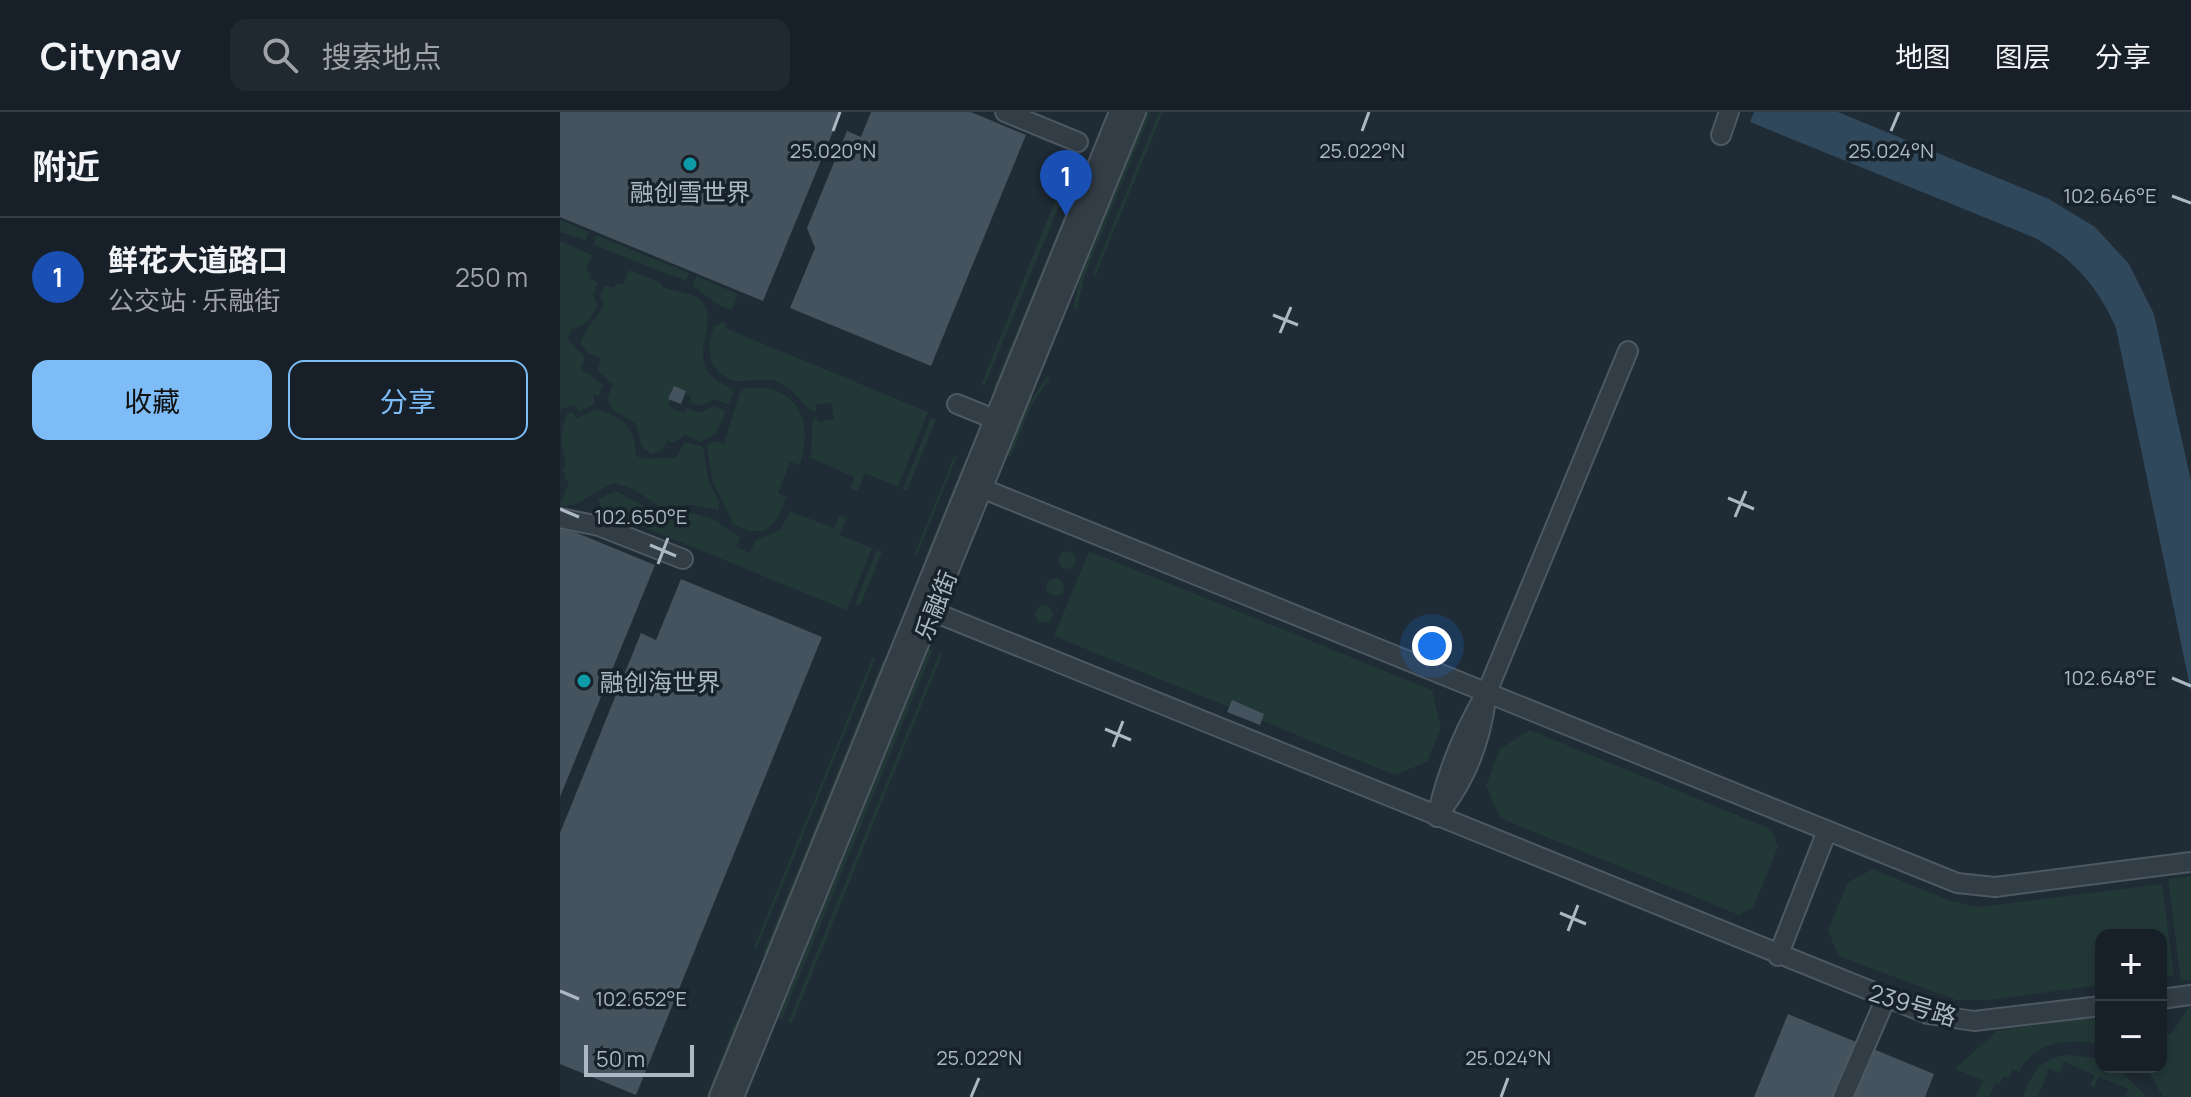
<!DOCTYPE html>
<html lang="zh">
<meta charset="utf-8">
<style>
body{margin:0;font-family:Manrope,"Noto Sans SC",sans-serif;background:#202830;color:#f1f3f6}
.controls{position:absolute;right:24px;bottom:24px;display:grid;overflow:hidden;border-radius:16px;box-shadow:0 4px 12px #0003}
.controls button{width:72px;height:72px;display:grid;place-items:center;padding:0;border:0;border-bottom:2px solid #363e45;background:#172028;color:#f1f3f6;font:40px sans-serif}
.scale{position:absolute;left:24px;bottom:20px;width:110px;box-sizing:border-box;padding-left:8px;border:4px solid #acb8c3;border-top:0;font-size:22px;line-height:28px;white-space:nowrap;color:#acb8c3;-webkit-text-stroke:6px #18222a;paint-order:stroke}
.you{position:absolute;left:872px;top:534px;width:28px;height:28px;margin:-20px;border:6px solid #fff;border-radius:50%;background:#1a73e8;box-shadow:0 0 0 12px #1a73e833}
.badge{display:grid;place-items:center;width:52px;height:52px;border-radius:50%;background:#7dbcf7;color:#fff;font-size:26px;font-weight:700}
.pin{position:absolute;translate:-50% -66px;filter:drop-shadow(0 2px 4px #0008)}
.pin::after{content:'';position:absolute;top:42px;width:28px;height:24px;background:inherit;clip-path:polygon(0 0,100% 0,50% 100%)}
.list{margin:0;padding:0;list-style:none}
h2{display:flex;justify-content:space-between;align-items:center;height:104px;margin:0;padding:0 32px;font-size:34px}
h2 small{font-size:26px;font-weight:400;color:#9ea3a8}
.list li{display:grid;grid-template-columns:52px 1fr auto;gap:24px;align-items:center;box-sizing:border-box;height:120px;padding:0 32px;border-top:2px solid #363e45}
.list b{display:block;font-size:30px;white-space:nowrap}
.list p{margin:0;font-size:26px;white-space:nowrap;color:#9ea3a8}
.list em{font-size:26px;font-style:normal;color:#9ea3a8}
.actions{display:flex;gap:16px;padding:24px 32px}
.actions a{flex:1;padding:18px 0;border:2px solid #7dbcf7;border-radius:16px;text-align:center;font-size:28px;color:#7dbcf7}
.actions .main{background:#7dbcf7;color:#111}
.icon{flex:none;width:44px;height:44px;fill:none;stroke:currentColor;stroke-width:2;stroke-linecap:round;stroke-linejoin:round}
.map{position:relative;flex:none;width:1631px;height:985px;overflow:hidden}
header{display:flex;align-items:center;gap:48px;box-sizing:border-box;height:112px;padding:0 40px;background:#172028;border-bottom:2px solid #363e45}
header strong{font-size:38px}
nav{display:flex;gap:44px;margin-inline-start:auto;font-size:28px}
.search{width:560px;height:72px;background:#202830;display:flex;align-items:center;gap:20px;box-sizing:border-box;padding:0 28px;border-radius:16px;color:#9ea3a8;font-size:30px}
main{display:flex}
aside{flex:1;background:#172028}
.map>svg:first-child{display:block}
.green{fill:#223837}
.water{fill:#30485b}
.building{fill:#45535f}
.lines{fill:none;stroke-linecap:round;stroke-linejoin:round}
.minor-casing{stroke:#4d5861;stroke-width:22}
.minor{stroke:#323d46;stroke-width:18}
.ticks{fill:none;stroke:#acb8c3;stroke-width:3}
.culture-dot{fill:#0f9aa8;stroke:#18222a;stroke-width:3}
.labels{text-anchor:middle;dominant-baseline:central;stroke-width:7;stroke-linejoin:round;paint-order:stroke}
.poi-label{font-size:24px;fill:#acb8c3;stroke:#18222a}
.street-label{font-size:24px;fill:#acb8c3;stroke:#18222a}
.ticks-label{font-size:20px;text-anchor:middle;fill:#acb8c3;stroke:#18222a;stroke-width:7;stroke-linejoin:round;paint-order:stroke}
</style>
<header>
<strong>Citynav</strong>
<div class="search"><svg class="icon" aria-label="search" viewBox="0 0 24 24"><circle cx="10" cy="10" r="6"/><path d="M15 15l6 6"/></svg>搜索地点</div>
<nav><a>地图</a><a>图层</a><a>分享</a></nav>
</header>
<main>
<aside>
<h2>附近<small></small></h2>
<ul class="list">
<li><span class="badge" style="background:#1a4fb4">1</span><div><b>鲜花大道路口</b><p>公交站 · 乐融街</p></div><em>250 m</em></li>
</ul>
<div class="actions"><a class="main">收藏</a><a>分享</a></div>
</aside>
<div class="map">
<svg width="1631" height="985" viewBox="0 0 1631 985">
<rect width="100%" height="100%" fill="#1f2b35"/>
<path class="green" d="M585 0H591L524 165 517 198 513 196 522 155Z
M599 0H603L535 165 532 164Z
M501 74 506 77 424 275 422 271Z
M516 75 519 76 434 280 433 276Z
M0 108 29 120 26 128 0 120Z
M36 123 129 161 126 169 34 133Z
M0 129 32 143 26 158 30 160 29 166 38 170 33 183 38 194C32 205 23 215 11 218L7 227 25 245 21 257 43 273 39 284 34 282V293L19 299 14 293 0 297Z
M69 158 101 171 103 175C113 179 130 181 138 186 161 203 134 232 146 256 153 269 165 271 174 280L169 293 155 287 139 294 129 290 131 284 115 278 108 294 124 301 126 296 139 301 154 294 166 299 156 322 140 330 125 323 114 331 107 328 102 339 91 342 82 335 76 312 52 297 47 286 53 272 37 259 41 247 28 241 21 232C24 215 37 208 44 193L40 183 45 173 54 176 57 171 63 173Z
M136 164 178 182 172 198 158 193 133 174Z
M162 210 166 211 165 216 368 300 338 375 305 361 298 379 290 376 294 365 251 346 252 309 257 304 258 310 274 307 271 291 256 293V299H252C239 289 232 274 214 269 201 266 189 270 176 269 149 264 145 236 154 215Z
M487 264 490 266 471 294 451 344H447L464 298Z
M200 275C244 280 252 316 240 353L230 350 218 381 227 385 217 407 205 419H189L173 412 152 367 147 333 156 329 164 332 181 277Z
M37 297C66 309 74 311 76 344 91 351 101 342 115 347L125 330 143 335 148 367 159 390V398L133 393 99 394 73 377 53 371 14 393 0 394 9 370 4 367 6 362 2 360 6 350C0 334 0 319 7 302L12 300 17 306Z
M371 306 376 308 347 378 343 377Z
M397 344 357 443H354L394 345Z
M406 346 408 350 366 450 364 447Z
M56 379 97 401H133L153 407 180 425 176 435 190 441 195 429 220 418 230 399 273 416 280 403 287 406 280 423 312 436 287 498 41 398 38 387Z
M317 438 322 440 300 494 295 492Z
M498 448a9 9 0 1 1 18 0a9 9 0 1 1-18 0Z
M529 439 872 578 881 615 867 650 835 663 494 524Z
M486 475a9 9 0 1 1 18 0a9 9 0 1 1-18 0Z
M475 502a9 9 0 1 1 18 0a9 9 0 1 1-18 0Z
M369 536 372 540 222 907H218Z
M379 542 382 543 232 911 228 910Z
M313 545 315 547 196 838 194 835Z
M323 548H327L206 846 203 842Z
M970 618 1211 717 1218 735 1194 794 1179 803 940 706 926 673 940 637Z
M1313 757 1391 789 1419 795 1602 772 1614 864 1601 866V823H1541V873L1429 888H1396L1278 844 1268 818 1288 770Z
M1631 764V867L1621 869 1608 767Z
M1631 893V985H1603L1586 955H1601V927L1612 920Z
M1537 905 1541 906V933C1511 925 1474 929 1459 960L1452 957 1449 966 1443 964 1439 973 1435 971 1429 985H1416L1423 968 1395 957 1438 918Z
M180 907 150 984 146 985 176 908Z
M1512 943 1541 947V955H1557L1587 985H1565L1568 977 1539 965 1534 975 1530 973 1534 963 1504 950 1500 961 1489 957 1478 985H1463C1473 959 1481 944 1512 943Z"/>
<path class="water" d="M1194 0H1278L1489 87 1535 115 1569 152 1594 202 1631 369V580L1556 216C1538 175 1514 147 1475 126L1190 10Z"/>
<path class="building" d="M0 0H281L203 189 0 105Z
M311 0H411L466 23 371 254 230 196 255 136 247 116 287 19 301 25Z
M114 274 126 279 121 292 108 287Z
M0 414 95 453 0 685Z
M121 467 262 525 76 983 0 952V721L81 521 96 528Z
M672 588 704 602 700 613 667 600Z
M1228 902 1374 962 1365 985H1194Z"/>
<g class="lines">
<defs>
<path id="minor" d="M445 0 518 30
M1161 23 1169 0
M397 292 434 307
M409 371 1397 771 1435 775 1631 750
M0 406 39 414 123 447
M359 494 1368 902 1414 909 1541 894
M881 699C907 665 920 630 926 588
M877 705C887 659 903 620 927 580L1068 239
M1218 844 1267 719
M1601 887 1631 883
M159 985 559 0
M174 985 576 0
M1283 985 1326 886"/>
</defs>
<use href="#minor" class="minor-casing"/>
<use href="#minor" class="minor"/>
</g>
<path class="ticks" d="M273 19 280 0M802 19 809 0M1331 19 1339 0M1612 84 1631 91M713 203 738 213M720 221 731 195M1168 386 1194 397M0 397 19 405M1175 405 1186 379M90 433 116 444M98 452 108 426M1612 566 1631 574M545 617 571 628M553 635 563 609M1000 801 1026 812M1008 819 1018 793M0 879 19 887M411 985 419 966M941 985 948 966"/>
<g class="culture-dot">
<circle cx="130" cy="52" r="8"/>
<circle cx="24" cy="569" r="8"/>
</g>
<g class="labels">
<g class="poi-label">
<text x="130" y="79">融创雪世界</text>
<text x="40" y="569" text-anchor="start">融创海世界</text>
</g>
<g class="street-label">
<text transform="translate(375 493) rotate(-68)">乐融街</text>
<text transform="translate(1353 892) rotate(17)">239号路</text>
</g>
</g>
<g class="ticks-label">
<text x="273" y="46">25.020°N</text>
<text x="802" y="46">25.022°N</text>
<text x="1331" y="46">25.024°N</text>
<text x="1550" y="91">102.646°E</text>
<text x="81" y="412">102.650°E</text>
<text x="1550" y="573">102.648°E</text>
<text x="81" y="894">102.652°E</text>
<text x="419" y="953">25.022°N</text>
<text x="948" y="953">25.024°N</text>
</g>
</svg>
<div class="controls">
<button>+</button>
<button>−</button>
</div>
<div class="scale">50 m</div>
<div class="you"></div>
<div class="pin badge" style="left:506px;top:104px;background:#1a4fb4">1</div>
</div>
</main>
